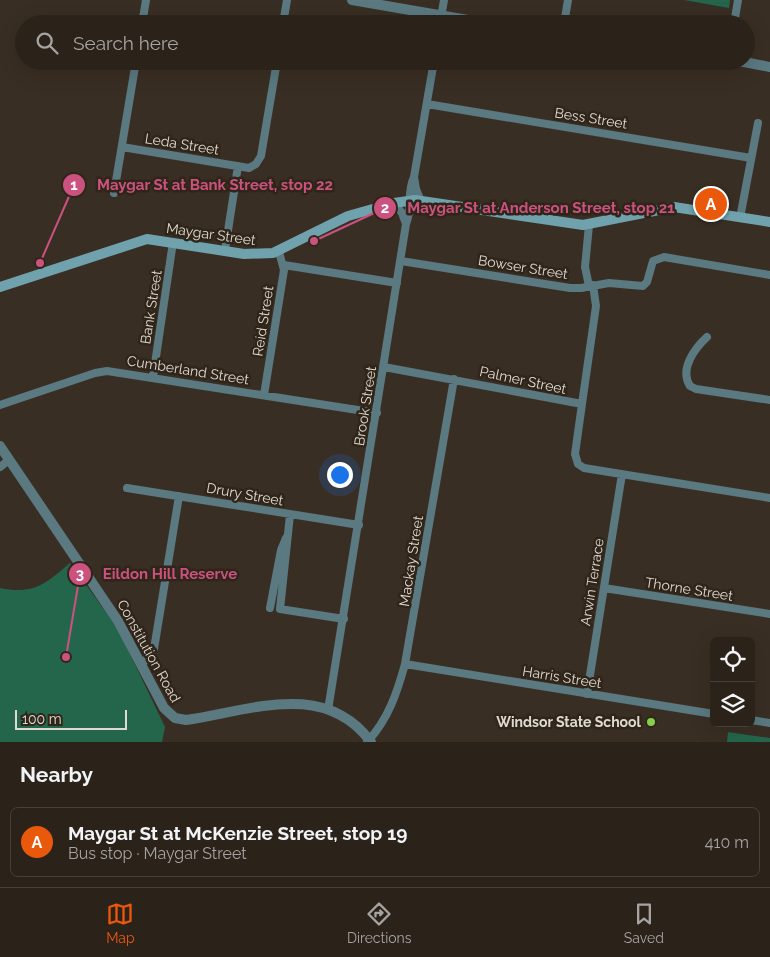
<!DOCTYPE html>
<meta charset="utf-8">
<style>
body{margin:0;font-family:Raleway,sans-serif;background:#332a23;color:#f1f3f6}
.controls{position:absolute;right:15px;bottom:15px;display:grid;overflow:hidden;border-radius:8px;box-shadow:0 5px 20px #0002}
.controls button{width:45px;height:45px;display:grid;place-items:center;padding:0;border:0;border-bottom:1px solid #473f39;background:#2b221a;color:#f1f3f6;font:25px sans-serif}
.scale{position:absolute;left:15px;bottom:12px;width:112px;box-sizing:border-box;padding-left:5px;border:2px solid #e0d9d2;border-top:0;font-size:14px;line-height:18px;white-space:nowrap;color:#e0d9d2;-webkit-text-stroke:4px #2f2519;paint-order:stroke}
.you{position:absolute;left:339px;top:474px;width:18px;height:18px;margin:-12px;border:4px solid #fff;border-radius:50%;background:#1a73e8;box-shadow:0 0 0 8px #1a73e833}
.badge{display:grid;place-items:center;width:32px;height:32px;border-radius:50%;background:#ea580c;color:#fff;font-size:16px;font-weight:700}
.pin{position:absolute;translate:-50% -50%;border:2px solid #fff;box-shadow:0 1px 5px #0006}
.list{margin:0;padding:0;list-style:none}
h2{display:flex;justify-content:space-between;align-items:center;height:65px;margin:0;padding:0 20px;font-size:21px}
h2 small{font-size:16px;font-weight:400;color:#a6a4a2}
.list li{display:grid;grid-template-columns:32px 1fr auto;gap:15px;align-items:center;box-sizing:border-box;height:70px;margin:0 10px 10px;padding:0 10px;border:1px solid #473f39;border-radius:8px}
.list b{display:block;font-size:19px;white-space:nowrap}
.list p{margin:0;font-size:16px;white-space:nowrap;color:#a6a4a2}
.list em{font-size:16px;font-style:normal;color:#a6a4a2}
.icon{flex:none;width:28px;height:28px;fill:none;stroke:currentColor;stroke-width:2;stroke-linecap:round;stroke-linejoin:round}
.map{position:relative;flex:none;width:770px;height:742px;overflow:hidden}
.search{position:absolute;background:#2b221a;box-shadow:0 5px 20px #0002;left:15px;right:15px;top:15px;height:55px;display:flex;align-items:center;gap:12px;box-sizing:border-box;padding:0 18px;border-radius:28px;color:#a6a4a2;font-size:19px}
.sheet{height:145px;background:#2b221a}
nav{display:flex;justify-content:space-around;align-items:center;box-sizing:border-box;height:70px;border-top:1px solid #473f39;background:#2b221a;font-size:14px;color:#a6a4a2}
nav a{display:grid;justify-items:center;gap:2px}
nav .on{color:#ea580c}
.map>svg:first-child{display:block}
.green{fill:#24664b}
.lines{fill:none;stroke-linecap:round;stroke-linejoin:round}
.minor{stroke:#5a7980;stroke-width:8}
.tertiary{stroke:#5a7980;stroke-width:10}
.secondary{stroke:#6fa2ad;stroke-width:10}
.poi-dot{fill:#86cf4b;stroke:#2f2519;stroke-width:2}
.labels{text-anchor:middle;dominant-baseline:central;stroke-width:5;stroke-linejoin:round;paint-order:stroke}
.street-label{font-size:14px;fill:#e0d9d2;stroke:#2f2519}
.poi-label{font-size:14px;font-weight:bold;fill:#e0d9d2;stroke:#2f2519;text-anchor:end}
.leader{fill:none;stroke:#cb527f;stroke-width:2}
.callout-dot{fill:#cb527f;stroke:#2f2519;stroke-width:2}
.mark-label{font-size:15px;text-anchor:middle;font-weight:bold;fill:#fff}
.callout-label{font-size:15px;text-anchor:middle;font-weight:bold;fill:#cb527f;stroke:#2f2519;stroke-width:5;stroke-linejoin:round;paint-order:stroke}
</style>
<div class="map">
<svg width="770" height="742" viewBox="0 0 770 742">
<rect width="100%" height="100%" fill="#392e23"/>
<path class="green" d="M684 0H730L729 8Z
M70 563 117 627 165 727 162 742H0V588C34 595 45 584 70 563Z
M728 732 770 738V742H727Z"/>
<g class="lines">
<path class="minor" d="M142 24 146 0
M283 24 287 0
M440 24 444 0
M564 24 568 0
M734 24 738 0
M427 104 751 158
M122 147 249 168 256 164 261 156 277 61
M414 177 416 189 421 201
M114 193 136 61
M394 203 402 213 406 224
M740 218 758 123
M225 250 238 166
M401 261 570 288H581L609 283 643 286 647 282 653 261 664 257 770 275
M284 265 397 283
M589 286 585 267 589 225
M707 337C695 348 679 369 690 386L696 389 770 400
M384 367 582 404 575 454 578 464 584 468 770 498
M153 377 173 242
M264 395 284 270 279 252
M582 404 596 306 593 285
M0 405 95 373 107 371 377 413
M0 467 9 460
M127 488 359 525
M290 515 280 609 344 619
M604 588 770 614
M270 608 281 550 286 538
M142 664 154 649 179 496
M405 664 714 714
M587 694 622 474
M328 710 406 224C413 208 406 193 414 177L434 61
M751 720 770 723
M367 742C388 720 397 693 405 664L454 379"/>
<path class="tertiary" d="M352 0 491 24
M739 61 770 67
M0 446 118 621 164 708 175 718 186 720C249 711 324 679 371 742"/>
<path class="secondary" d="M0 287 147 239 244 254 273 253 348 216 394 203 415 200 583 225 674 207 770 222"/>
</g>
<circle class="poi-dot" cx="651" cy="722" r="5"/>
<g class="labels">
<g class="street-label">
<text transform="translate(591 118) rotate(9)">Bess Street</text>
<text transform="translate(182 144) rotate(9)">Leda Street</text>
<text transform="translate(211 234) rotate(8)">Maygar Street</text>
<text transform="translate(523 267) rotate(9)">Bowser Street</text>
<text transform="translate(151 307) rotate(-81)">Bank Street</text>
<text transform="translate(263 321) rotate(-81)">Reid Street</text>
<text transform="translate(188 370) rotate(9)">Cumberland Street</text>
<text transform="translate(523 380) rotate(12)">Palmer Street</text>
<text transform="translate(365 406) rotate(-81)">Brook Street</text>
<text transform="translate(245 494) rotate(10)">Drury Street</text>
<text transform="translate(411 561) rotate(-81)">Mackay Street</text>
<text transform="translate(592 582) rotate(-81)">Arwin Terrace</text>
<text transform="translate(689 589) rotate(9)">Thorne Street</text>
<text transform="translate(149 651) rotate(61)">Constitution Road</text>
<text transform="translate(562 677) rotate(9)">Harris Street</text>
</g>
<g class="poi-label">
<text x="641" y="722">Windsor State School</text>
</g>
</g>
<path class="leader" d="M40 263L74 185M314 241L385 208M66 657L80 574"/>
<g class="callout-dot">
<circle cx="40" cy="263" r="5"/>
<circle cx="314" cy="241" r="5"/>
<circle cx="66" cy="657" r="5"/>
<circle cx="74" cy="185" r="12"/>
<circle cx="385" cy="208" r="12"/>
<circle cx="80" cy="574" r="12"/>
</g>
<g class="mark-label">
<text x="74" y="190">1</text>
<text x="385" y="213">2</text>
<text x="80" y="579">3</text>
</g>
<g class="callout-label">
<text x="215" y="190">Maygar St at Bank Street, stop 22</text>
<text x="541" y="213">Maygar St at Anderson Street, stop 21</text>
<text x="170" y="579">Eildon Hill Reserve</text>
</g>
</svg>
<div class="controls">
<button><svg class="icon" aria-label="locate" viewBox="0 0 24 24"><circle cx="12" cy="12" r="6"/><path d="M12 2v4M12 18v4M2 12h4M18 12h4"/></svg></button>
<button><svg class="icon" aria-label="layers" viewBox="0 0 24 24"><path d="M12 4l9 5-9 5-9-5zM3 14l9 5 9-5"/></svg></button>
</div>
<div class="scale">100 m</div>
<div class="you"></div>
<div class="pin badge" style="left:711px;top:204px">A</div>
<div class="search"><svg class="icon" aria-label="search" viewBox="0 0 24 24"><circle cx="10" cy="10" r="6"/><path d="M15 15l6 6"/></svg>Search here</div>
</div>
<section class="sheet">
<h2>Nearby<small></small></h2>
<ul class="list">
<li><span class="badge">A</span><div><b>Maygar St at McKenzie Street, stop 19</b><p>Bus stop · Maygar Street</p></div><em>410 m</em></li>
</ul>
</section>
<nav>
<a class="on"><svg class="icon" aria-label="map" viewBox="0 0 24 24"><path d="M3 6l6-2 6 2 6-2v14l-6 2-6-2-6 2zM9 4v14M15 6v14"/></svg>Map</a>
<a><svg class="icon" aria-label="directions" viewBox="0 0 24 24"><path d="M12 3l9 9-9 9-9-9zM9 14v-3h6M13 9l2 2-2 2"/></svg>Directions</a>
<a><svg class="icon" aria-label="saved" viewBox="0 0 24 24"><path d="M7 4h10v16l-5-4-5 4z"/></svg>Saved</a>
</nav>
